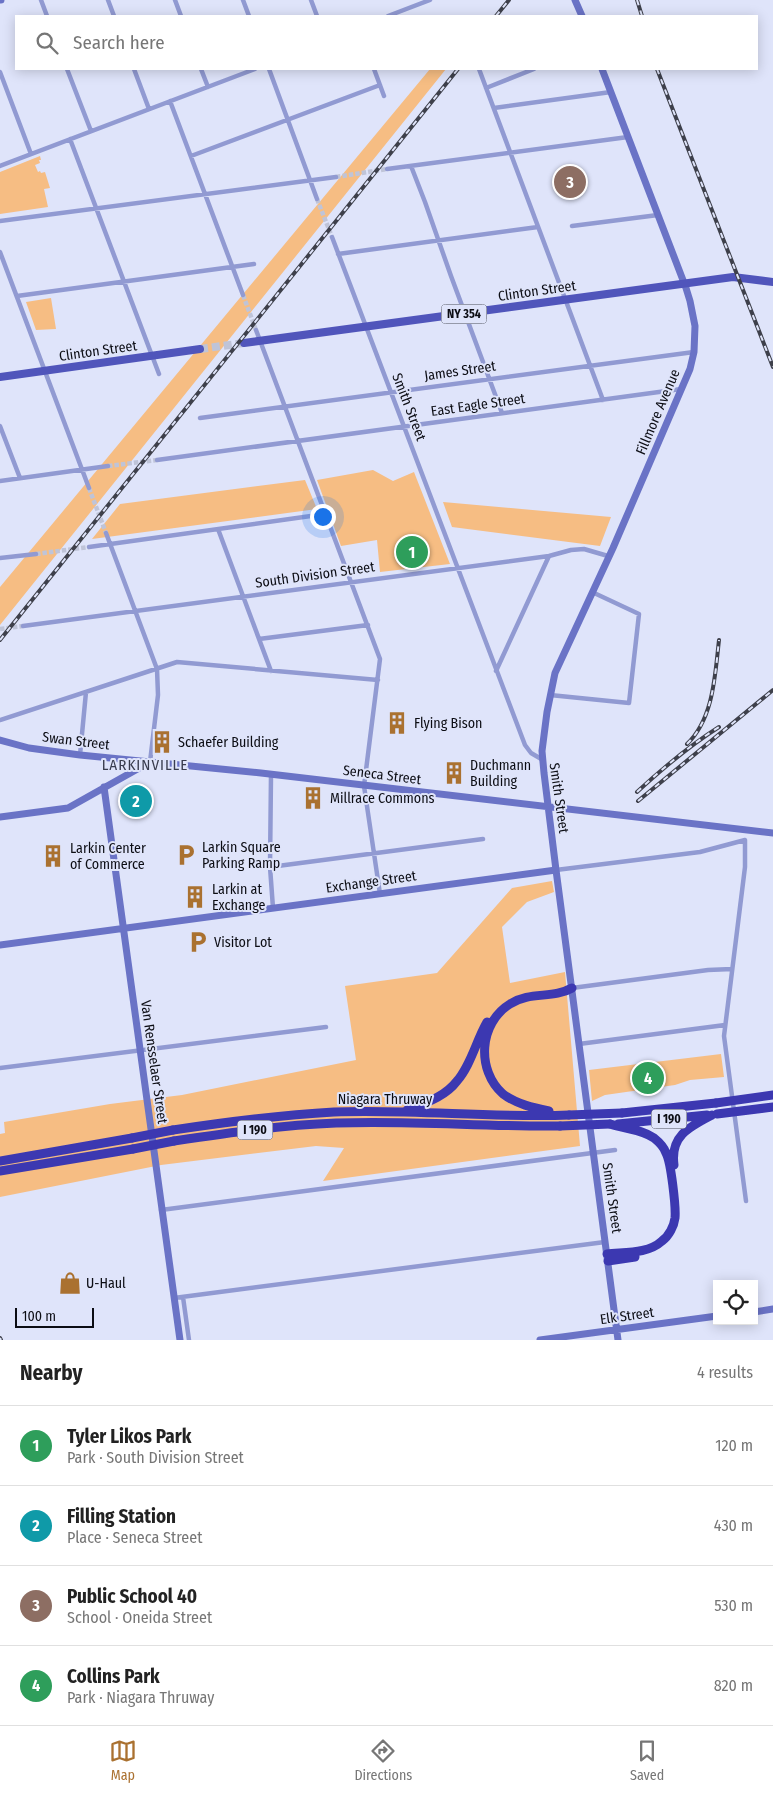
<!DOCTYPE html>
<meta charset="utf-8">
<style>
body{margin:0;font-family:"Fira Sans Condensed",sans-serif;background:#f2f2f2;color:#222}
.controls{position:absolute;right:15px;bottom:15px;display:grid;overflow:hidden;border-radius:0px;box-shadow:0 2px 12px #0003}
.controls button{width:45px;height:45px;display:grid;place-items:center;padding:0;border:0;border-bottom:1px solid #e0e0e0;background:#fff;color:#222;font:25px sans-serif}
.scale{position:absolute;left:15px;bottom:12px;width:79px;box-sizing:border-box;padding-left:5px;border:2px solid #0c0d14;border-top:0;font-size:14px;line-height:18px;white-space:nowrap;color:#0c0d14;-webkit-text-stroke:4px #dfe4fa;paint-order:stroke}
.you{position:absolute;left:322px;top:516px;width:18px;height:18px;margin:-12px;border:4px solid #fff;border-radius:50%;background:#1a73e8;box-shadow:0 0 0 8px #1a73e833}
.badge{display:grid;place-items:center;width:32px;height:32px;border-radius:50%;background:#aa7130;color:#fff;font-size:16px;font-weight:700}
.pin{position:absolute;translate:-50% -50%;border:2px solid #fff;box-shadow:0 1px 5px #0006}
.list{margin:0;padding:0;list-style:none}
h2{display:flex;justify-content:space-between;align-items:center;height:65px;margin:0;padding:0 20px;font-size:21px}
h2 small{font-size:16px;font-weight:400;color:#767676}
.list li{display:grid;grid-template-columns:32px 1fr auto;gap:15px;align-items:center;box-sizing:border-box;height:80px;padding:0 20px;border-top:1px solid #e0e0e0}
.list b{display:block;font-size:19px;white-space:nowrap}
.list p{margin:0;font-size:16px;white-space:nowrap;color:#767676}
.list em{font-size:16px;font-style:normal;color:#767676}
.icon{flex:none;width:28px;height:28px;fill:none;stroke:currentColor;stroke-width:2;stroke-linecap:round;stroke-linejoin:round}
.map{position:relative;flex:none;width:773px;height:1340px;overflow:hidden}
.search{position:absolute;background:#fff;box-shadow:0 2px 12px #0003;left:15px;right:15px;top:15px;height:55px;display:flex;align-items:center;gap:12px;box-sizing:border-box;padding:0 18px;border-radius:0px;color:#767676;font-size:19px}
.sheet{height:385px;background:#fff}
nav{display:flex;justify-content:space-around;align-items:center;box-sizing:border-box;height:70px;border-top:1px solid #e0e0e0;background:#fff;font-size:14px;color:#767676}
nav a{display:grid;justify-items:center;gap:2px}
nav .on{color:#aa7130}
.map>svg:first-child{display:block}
.green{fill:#f6bd83}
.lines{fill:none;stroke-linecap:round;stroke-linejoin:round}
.street-tunnel{stroke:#bfc4d8;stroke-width:4.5;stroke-dasharray:4.5 2;stroke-linecap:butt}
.primary-tunnel{stroke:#bfc4d8;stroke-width:8;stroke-dasharray:8 4;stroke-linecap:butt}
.street{stroke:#919ad2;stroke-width:4.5}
.secondary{stroke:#6a73c6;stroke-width:7}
.primary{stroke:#5055bb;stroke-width:8}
.highway{stroke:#3c38b1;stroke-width:9}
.rail-casing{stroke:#3e404b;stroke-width:4}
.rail{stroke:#dfe4fa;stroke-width:2;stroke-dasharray:5.5;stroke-linecap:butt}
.highway-bridge{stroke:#3c38b1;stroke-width:9}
.labels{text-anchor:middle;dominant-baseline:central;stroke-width:4;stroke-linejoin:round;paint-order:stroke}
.shield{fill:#dfe4fa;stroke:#4b4e59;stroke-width:1}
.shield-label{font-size:12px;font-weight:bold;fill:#0c0d14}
.street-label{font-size:14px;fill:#0c0d14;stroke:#dfe4fa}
.poi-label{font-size:14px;fill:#0c0d14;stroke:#dfe4fa;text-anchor:start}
.neighbourhood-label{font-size:15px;letter-spacing:1px;fill:#393c4e;stroke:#dfe4fa}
</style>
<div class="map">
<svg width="773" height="1340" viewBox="0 0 773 1340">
<rect width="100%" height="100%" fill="#dfe4fa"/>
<path class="green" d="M430 69H446L0 625V587Z
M40 156 41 160H39L40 163 35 165 38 172 40 171 41 173 45 172 50 188 44 189 48 207 0 214V172Z
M51 298 56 329 36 330 26 302Z
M373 470 393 481 414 472 450 564 380 572 377 540 341 546 317 480Z
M305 480 317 509 92 539 120 504Z
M443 502 611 517 600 546 452 527Z
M552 881 554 892 527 902 502 927 510 983 565 972 580 1146 323 1181 344 1148 316 1146 161 1165 0 1197V1134L5 1133 4 1122 110 1104 182 1095 356 1060 345 986 437 973 512 888Z
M721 1054 724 1077 690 1080 675 1085 605 1095 592 1101 589 1070Z"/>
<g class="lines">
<path class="street-tunnel" d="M336 177 387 169
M317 199 332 237
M243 295 256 330
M108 466 157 460
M89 488 106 533
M36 554 89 547
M0 629 23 626"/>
<path class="primary-tunnel" d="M200 349 244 343"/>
<path class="street" d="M41 0 47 16
M108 0 114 16
M175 0 181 16
M243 0 249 16
M311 0 317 16
M388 16 430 0
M67 69 91 131
M134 69 149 109
M201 69 208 87
M269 69 317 199
M374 69 384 96
M479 69 603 400
M0 72 31 154
M486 88 534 69
M170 101 243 295
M494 108 611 92
M70 139 159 374
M191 156 380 85
M0 166 255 69
M411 166 425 202 451 276 502 413
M387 169 628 137
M0 221 336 177
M572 226 658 215
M332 237 525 745 531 753 543 760
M0 252 89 488
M338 254 538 227
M17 296 254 264
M256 330 380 659 364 786 380 894
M200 418 694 352
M0 426 20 478
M157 460 681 389
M0 481 108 466
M218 529 271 671
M106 533 157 669 158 695 150 762
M89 547 325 514
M0 558 36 554
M23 626 549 556 571 550 584 549 608 556
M259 639 368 625
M496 671 549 556
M550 695 629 703 639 614 592 592
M0 720 177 662 378 680
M80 755 86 692
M271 775 270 867 273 908
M270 867 483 839
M556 870 700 852 745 840V867L724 1036 746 1201
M572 988 708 970 732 969
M579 1044 725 1025
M0 1068 326 1027
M161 1210 615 1150
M183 1297 189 1340
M174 1298 605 1242"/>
<path class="secondary" d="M0 0H1
M575 0 582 16
M602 69 686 288 690 301 695 326 694 352 690 369 613 548 555 673 547 712 542 751 544 773 556 870 618 1340
M0 740 29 748 80 755 261 773 773 833
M104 787 180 1340
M0 817 68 808 150 762
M0 945 556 870
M754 1312 773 1309
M540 1340 717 1316"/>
<path class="primary" d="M244 343 733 277 773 282
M0 377 200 349"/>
<path class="highway" d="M407 1110C425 1103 445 1097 457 1081 471 1065 476 1041 487 1022
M549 1111C534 1108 516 1104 503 1094 476 1070 479 1023 510 1004 530 991 553 999 572 988
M622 1113 716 1103
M618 1124 707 1115
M173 1130C226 1122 280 1115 334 1112 413 1109 491 1118 569 1115
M174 1141C228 1133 282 1125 336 1123 411 1120 485 1127 560 1126
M0 1161 132 1138
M674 1165C670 1136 689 1127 712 1115
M0 1171 133 1149
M607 1254C625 1252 648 1254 662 1241 669 1236 674 1226 675 1218 676 1207 671 1162 666 1153 664 1147 659 1142 654 1138 641 1129 625 1129 610 1124
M608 1261 635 1257"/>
<defs>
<path id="rail" d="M637 0 642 16
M496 16 509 0
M657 69 773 367
M0 640 458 69
M687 744C714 718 715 674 719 640
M637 792C663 768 689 746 719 727
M638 801 773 690
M0 1338 1 1340"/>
</defs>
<use href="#rail" class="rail-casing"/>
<use href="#rail" class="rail"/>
<path class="highway-bridge" d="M716 1103 773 1095
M717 1114 773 1107
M569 1115 622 1113
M560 1126 610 1124
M132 1138 173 1130
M133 1149 174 1141"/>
</g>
<defs>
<symbol id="building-bare" viewBox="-9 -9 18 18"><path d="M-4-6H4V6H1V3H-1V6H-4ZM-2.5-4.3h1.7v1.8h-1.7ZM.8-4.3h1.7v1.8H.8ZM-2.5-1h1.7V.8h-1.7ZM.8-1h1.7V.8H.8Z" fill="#aa7130" stroke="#dfe4fa" stroke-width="2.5" paint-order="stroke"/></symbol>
<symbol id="parking-bare" viewBox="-9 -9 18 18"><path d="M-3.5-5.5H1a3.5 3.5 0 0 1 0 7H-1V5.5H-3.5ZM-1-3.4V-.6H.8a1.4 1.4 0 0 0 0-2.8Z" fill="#aa7130" stroke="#dfe4fa" stroke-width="2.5" paint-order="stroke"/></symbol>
<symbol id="shop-bare" viewBox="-9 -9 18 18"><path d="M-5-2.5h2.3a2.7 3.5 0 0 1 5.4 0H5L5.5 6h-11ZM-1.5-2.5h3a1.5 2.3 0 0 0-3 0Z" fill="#aa7130" stroke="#dfe4fa" stroke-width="2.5" paint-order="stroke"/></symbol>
</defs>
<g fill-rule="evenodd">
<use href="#building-bare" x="381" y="707" width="32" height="32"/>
<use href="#building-bare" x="146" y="726" width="32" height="32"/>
<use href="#building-bare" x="438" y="757" width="32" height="32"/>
<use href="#building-bare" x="297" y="782" width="32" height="32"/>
<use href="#parking-bare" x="170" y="839" width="32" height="32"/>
<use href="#building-bare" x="37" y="840" width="32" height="32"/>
<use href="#building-bare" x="179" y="881" width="32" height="32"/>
<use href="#parking-bare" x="182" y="926" width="32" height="32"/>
<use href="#shop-bare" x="54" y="1267" width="32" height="32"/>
</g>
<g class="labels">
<g class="shield">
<rect x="441.5" y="304.5" width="45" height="19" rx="4"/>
<rect x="651.5" y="1109.5" width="35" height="19" rx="4"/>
<rect x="237.5" y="1120.5" width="35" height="19" rx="4"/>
</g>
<g class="shield-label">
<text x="464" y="314">NY 354</text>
<text x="669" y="1119">I 190</text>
<text x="255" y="1130">I 190</text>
</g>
<g class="street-label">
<text transform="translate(537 291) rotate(-8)">Clinton Street</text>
<text transform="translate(98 351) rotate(-8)">Clinton Street</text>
<text transform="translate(460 371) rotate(-8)">James Street</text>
<text transform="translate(478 405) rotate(-8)">East Eagle Street</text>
<text transform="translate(409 407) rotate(69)">Smith Street</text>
<text transform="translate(658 412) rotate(-67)">Fillmore Avenue</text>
<text transform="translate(315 575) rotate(-8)">South Division Street</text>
<text transform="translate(76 741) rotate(7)">Swan Street</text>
<text transform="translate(382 775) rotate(7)">Seneca Street</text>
<text transform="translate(559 798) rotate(82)">Smith Street</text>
<text transform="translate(371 882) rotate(-8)">Exchange Street</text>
<text transform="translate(154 1062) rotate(82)">Van Rensselaer Street</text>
<text x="385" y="1099">Niagara Thruway</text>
<text transform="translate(612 1198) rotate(82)">Smith Street</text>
<text transform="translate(627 1316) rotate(-8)">Elk Street</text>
</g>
<g class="poi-label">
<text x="414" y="723">Flying Bison</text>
<text x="178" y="742">Schaefer Building</text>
<text x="470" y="765">Duchmann<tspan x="470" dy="16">Building</tspan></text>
<text x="330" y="798">Millrace Commons</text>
<text x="202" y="847">Larkin Square<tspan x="202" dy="16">Parking Ramp</tspan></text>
<text x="70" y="848">Larkin Center<tspan x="70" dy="16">of Commerce</tspan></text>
<text x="212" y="889">Larkin at<tspan x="212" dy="16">Exchange</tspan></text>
<text x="214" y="942">Visitor Lot</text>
<text x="86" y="1283">U-Haul</text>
</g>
<g class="neighbourhood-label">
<text x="145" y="765">LARKINVILLE</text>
</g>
</g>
</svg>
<div class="controls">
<button><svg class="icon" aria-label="locate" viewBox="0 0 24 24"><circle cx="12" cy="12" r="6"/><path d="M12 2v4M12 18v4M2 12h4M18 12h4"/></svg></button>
</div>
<div class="scale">100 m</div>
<div class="you"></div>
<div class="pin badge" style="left:412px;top:552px;background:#2e9e5b">1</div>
<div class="pin badge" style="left:136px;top:801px;background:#0f9aa8">2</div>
<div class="pin badge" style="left:570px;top:182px;background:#8d6e63">3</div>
<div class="pin badge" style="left:648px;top:1078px;background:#2e9e5b">4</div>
<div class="search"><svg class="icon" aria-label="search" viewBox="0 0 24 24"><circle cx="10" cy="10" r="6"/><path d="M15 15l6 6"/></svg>Search here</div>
</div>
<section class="sheet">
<h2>Nearby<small>4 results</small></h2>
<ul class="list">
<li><span class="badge" style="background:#2e9e5b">1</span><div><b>Tyler Likos Park</b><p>Park · South Division Street</p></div><em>120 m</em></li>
<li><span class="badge" style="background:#0f9aa8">2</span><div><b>Filling Station</b><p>Place · Seneca Street</p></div><em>430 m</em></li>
<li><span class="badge" style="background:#8d6e63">3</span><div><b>Public School 40</b><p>School · Oneida Street</p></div><em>530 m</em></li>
<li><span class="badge" style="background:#2e9e5b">4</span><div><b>Collins Park</b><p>Park · Niagara Thruway</p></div><em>820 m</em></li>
</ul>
</section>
<nav>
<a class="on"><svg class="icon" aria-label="map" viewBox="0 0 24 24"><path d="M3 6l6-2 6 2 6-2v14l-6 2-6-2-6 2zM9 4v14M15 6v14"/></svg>Map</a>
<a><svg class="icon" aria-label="directions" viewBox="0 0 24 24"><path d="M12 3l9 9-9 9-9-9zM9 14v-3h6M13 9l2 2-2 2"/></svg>Directions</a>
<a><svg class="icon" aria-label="saved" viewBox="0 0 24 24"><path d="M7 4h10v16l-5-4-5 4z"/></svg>Saved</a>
</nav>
